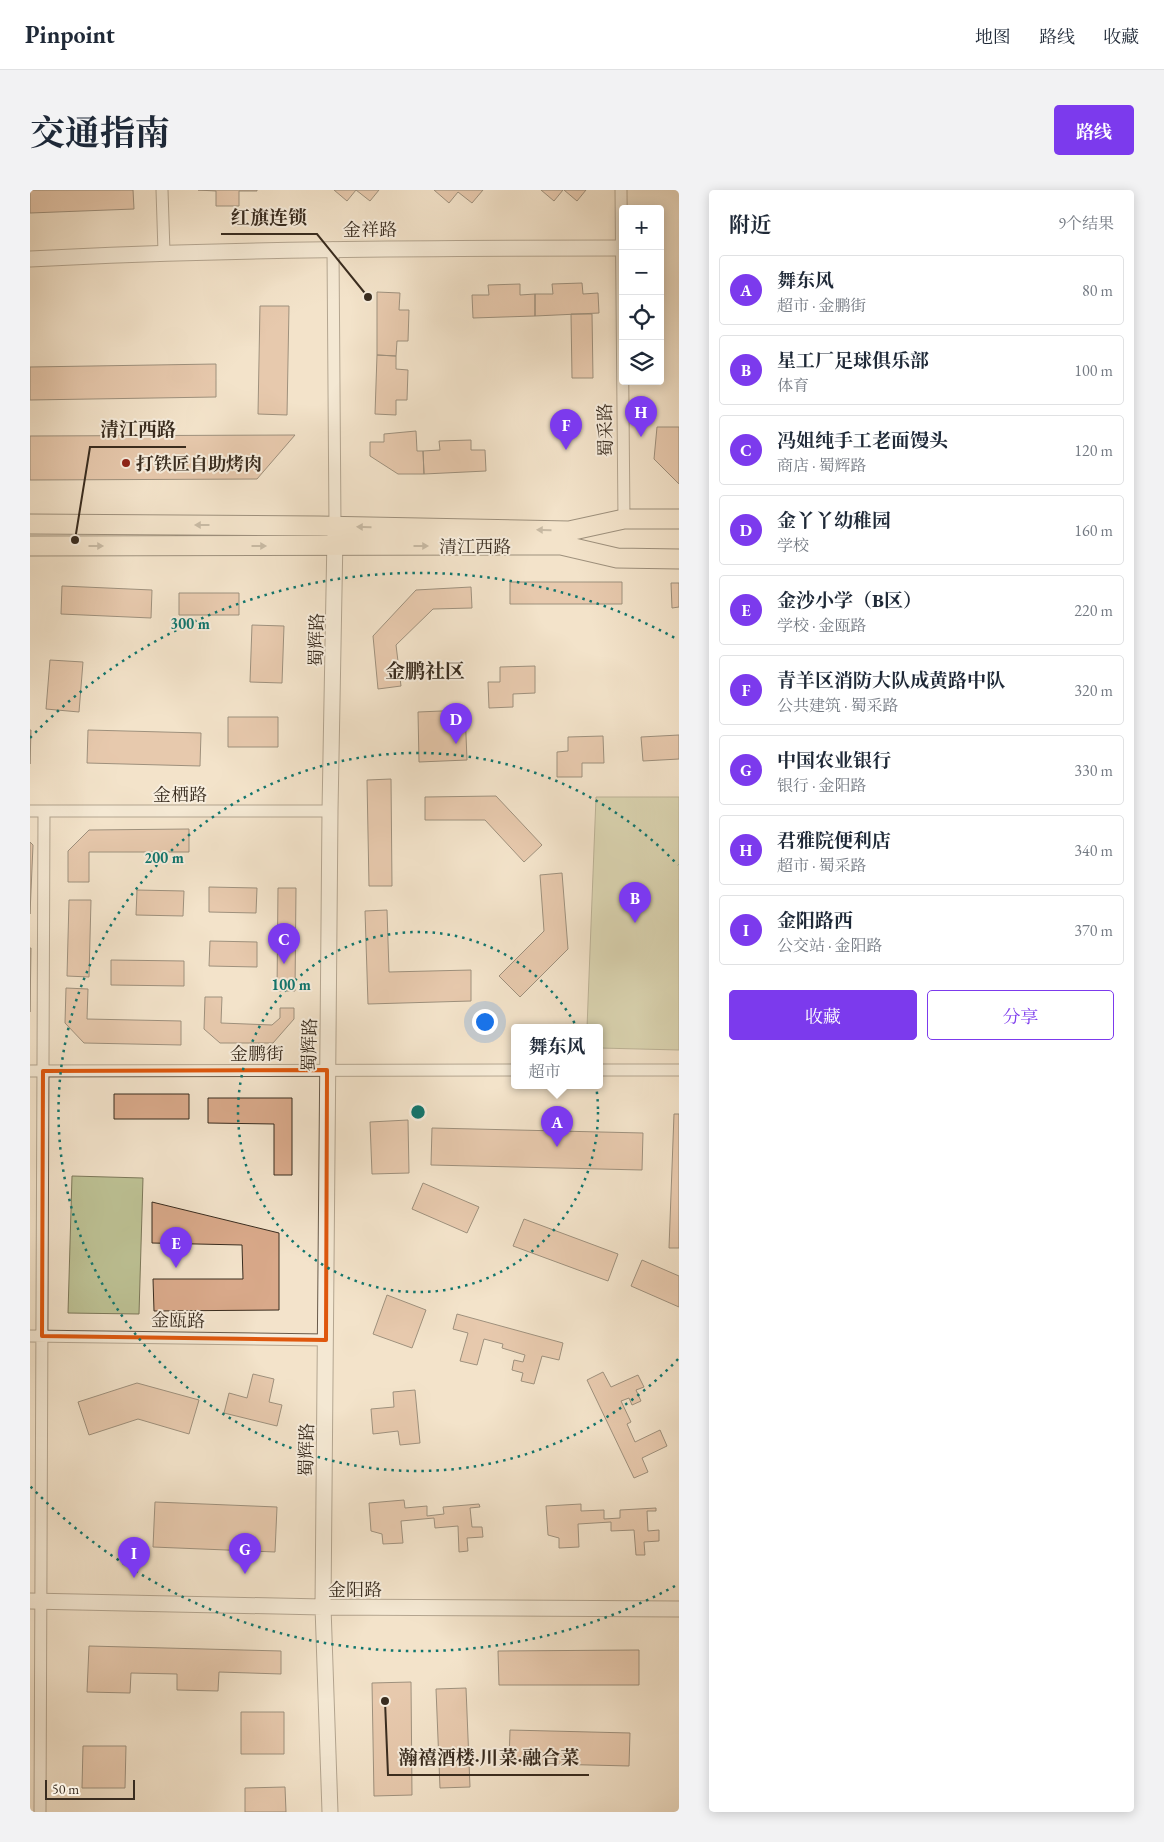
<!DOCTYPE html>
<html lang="zh">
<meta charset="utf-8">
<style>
body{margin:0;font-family:"EB Garamond","Noto Serif SC",serif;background:#f2f2f3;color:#1f2937}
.controls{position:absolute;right:15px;top:15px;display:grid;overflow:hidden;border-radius:5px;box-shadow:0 2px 12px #0003}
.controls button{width:45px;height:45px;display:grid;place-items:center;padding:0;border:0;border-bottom:1px solid #e0e1e3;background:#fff;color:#1f2937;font:25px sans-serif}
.scale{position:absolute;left:15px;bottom:12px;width:90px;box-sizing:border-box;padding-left:5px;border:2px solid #392c1f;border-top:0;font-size:14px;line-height:18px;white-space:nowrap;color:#392c1f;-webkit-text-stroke:4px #f7eddd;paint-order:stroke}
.you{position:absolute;left:454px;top:831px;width:18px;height:18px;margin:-12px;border:4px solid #fff;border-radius:50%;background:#1a73e8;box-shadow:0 0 0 8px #1a73e833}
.badge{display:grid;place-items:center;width:32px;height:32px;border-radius:50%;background:#7c3aed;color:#fff;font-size:16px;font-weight:700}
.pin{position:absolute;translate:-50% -41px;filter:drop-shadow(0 1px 2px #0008)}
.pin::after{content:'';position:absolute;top:26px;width:18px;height:15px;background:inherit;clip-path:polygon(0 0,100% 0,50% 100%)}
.popup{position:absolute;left:481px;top:834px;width:92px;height:65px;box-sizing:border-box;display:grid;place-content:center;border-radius:5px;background:#fff;filter:drop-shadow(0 1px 4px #0005);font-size:16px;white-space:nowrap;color:#747a83}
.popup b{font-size:19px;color:#1f2937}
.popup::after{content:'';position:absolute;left:50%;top:100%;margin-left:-10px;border:10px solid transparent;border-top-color:#fff}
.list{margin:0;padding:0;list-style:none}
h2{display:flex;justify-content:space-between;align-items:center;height:65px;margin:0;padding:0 20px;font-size:21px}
h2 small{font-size:16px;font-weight:400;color:#747a83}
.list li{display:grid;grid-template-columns:32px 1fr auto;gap:15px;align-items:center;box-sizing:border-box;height:70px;margin:0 10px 10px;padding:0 10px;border:1px solid #e0e1e3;border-radius:5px}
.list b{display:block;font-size:19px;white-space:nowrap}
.list p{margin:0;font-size:16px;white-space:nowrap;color:#747a83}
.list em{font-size:16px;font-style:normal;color:#747a83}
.actions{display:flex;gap:10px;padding:15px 20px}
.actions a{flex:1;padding:11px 0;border:1px solid #7c3aed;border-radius:5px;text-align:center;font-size:18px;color:#7c3aed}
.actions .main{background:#7c3aed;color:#fff}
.icon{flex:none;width:28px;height:28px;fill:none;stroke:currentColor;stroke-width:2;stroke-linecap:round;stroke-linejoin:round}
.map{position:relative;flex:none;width:649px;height:1622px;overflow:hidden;border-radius:5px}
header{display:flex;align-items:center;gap:30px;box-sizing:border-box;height:70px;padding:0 25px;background:#fff;border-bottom:1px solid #e0e1e3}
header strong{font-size:24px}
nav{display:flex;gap:28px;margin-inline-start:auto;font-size:18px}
.intro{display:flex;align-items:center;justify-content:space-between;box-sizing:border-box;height:120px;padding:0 30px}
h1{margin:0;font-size:35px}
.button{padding:12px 22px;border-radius:5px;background:#7c3aed;color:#fff;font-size:18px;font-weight:700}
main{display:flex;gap:30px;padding:0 30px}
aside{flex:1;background:#fff;border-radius:5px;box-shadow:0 2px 12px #0003}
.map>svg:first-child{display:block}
.green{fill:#bec396;stroke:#7c785a}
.building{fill:#d9a98a;stroke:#392c1f}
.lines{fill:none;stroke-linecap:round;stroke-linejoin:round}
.minor-casing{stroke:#685a4a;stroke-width:13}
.tertiary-casing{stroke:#685a4a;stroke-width:17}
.primary-casing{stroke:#392c1f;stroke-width:21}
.minor{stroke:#f7eddd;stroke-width:11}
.tertiary{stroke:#f7eddd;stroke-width:15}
.primary{stroke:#f3e3cb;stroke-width:19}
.oneway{fill:#968875}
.marked{fill:none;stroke:#df570d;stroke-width:4;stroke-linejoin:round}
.ring{fill:none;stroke:#0f766e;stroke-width:2.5;stroke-dasharray:2.5 5}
.poi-dot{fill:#8f2418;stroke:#f7eddd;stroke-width:2}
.labels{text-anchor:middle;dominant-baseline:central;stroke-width:4;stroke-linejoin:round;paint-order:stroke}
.street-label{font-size:18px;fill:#392c1f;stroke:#f7eddd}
.poi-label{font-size:18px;font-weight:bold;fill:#392c1f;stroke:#f7eddd;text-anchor:start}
.quarter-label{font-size:20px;font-weight:bold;fill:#392c1f;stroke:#f7eddd}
.centre{fill:#0f766e;stroke:#f7eddd;stroke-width:2.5}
.ring-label{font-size:15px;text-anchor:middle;font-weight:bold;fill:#0f766e;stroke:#f7eddd;stroke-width:4;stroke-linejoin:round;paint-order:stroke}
.leader{fill:none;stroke:#392c1f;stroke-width:2}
.callout-dot{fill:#392c1f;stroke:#f7eddd;stroke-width:2}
.callout-label{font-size:19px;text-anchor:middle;font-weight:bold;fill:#392c1f;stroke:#f7eddd;stroke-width:4;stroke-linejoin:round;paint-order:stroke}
</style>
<header>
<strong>Pinpoint</strong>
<nav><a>地图</a><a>路线</a><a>收藏</a></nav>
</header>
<div class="intro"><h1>交通指南</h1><a class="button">路线</a></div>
<main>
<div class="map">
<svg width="649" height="1622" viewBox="0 0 649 1622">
<rect width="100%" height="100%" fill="#f3e3cb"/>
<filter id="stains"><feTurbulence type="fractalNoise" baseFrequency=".004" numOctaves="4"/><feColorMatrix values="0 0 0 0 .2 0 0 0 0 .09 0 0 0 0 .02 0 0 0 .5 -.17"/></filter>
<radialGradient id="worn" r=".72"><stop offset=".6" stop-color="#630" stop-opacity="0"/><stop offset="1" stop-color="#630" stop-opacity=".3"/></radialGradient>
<path class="green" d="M566 607H649V860L570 858V838H557Z
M42 986 113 988 109 1124 38 1123Z"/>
<path class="building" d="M0 0H103L104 19 0 23Z
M168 0H227V1H209V16H186V1Z
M304 0H349L340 11 326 0 317 11Z
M404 0H453L442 13 428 2 419 13Z
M511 0H533L524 11Z
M534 0H556L547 11Z
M552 93 553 104 568 103 569 123 505 126V104H523L522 94Z
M490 94V105L505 104V126L443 128 442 105H459L458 95Z
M347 102 370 103 369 120H379L378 151H367L366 166 347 165Z
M230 116H259L257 225 228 224Z
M541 124H562L563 188H542Z
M347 165 366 166V179L378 180 377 210H366V225L345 224Z
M186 174V207L0 210V177Z
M627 237H649V294L624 269Z
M386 241 387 261H393L394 284H368L340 266V252H354V244Z
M265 245 227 289 0 290V246Z
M441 250V260H455L456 281 394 284 393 261 410 260 409 251Z
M480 392H592V414H480Z
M641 393H649V417L642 418Z
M32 396 122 400 121 428 31 424Z
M441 397 442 418 403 419 366 455 371 496 348 499 343 446 386 400Z
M149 403H209V425H149Z
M222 435 254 436 252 493 220 492Z
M20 470 53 472 49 522 16 519Z
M505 476V503L483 504V517L459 518 458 492H470V477Z
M435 520 437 570 389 572 388 522Z
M198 527H248V557H198Z
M0 540H1L0 574Z
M58 540 171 543 170 576 57 573Z
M649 545V569L613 571 611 547Z
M573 546 574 573H552V587H527V562L538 561V547Z
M361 589 362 696H339L337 590Z
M466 606 512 655 494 672 455 630H395V607Z
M159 639V662H59V692H38V661L59 640Z
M0 652 3 655 0 724Z
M532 683 538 759 490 807 469 786 514 741 510 685Z
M179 697 227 698 226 723 179 722Z
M248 698H266L265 801H247Z
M107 700 154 701 153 726 106 725Z
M39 710H61L59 787 37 786Z
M357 720 359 782 441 780V811L338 814 335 721Z
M180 751 227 752V777L179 776Z
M0 758H1L0 822Z
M81 770 154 771V796L81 795Z
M36 798 58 799 57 829 151 831V855L54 853 35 833Z
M175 807H192L191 833 242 835 250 828V818H264V829L243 853H190L174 839Z
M84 904H159V929H84Z
M178 908H262V985H244V934L178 933Z
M644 924H649V1058H639Z
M378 930 379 983 342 984 340 932Z
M402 938 613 943 612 980 401 975Z
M393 993 449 1017 437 1043 382 1019Z
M122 1012 249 1043V1120L124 1121 123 1089H213L212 1055 122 1053Z
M494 1029 588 1064 578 1091 483 1056Z
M612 1070 649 1086V1117L601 1096Z
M357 1105 396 1120 382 1158 343 1144Z
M427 1124 533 1153 529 1170 512 1166 504 1194 491 1191 493 1183 482 1180 484 1170 493 1172 495 1165 472 1158 473 1154 454 1149 447 1175 430 1171 438 1143 423 1139Z
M573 1182 581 1197 608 1185 614 1197 606 1200 611 1211 602 1215 599 1208 591 1211 601 1232 597 1234 605 1252 630 1240 637 1256 612 1268 618 1282 604 1288 557 1190Z
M223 1184 244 1189 239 1212 252 1215 247 1236 194 1223 199 1203 217 1208Z
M107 1193 169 1210 159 1244 108 1229 59 1245 48 1212Z
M385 1200 390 1253 370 1255 368 1241 343 1244 341 1219 364 1217 363 1202Z
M374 1310 375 1318 397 1316V1326L414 1324 413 1317 449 1314 450 1317 440 1318 442 1337H452L453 1347 437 1348 438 1361 429 1362 428 1336 405 1338 404 1328 371 1331 373 1353 353 1354 352 1344 341 1341 339 1313Z
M125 1312 247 1317 245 1362 123 1357Z
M551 1314V1321L574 1320V1329L590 1328V1320L626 1318V1321H617L618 1341 629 1340V1351L614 1352 615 1365H606L604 1340 581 1341V1332L548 1334 549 1357 529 1358V1348L518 1345 516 1316Z
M59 1456 251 1461V1484L189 1482 188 1501 147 1500V1484L101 1483 100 1503 57 1502Z
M609 1460V1495H469L468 1461Z
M381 1492 382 1605 344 1606 342 1493Z
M436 1498 440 1597 410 1598 406 1499Z
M211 1522H254V1564H211Z
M480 1540 600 1543 599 1576 479 1573Z
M53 1556H96L95 1598H52Z
M255 1597 256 1622H215V1598Z"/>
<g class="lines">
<defs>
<path id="minor" d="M132 0 134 62
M591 0 594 329
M303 58 305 337
M0 621H300
M570 880H649
M0 881 484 880
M0 1146 296 1150
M10 1622 14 621"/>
<path id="tertiary" d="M0 69C197 59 394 58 591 58
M0 1411 293 1417 649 1419
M300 1622 293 1417 300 621 305 346"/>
<path id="primary" d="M0 334 289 336 539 341 594 329H649
M0 356 531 355 587 368 649 369"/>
</defs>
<use href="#minor" class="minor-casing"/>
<use href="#tertiary" class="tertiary-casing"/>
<use href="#primary" class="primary-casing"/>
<use href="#minor" class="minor"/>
<use href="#tertiary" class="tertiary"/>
<use href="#primary" class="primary"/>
</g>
<defs><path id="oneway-solid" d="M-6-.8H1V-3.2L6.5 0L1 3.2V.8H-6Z" transform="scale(1.25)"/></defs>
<g class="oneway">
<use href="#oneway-solid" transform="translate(172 335) rotate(-180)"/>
<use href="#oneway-solid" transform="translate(334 337) rotate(-179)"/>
<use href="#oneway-solid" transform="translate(514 340) rotate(-179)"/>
<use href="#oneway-solid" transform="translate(66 356)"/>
<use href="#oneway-solid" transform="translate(229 356)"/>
<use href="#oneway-solid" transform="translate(391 356)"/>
</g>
<path d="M0 0H649V1622H0ZM297 880 296 1150 12 1146 13 881Z" fill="#f3e3cb" fill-opacity=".55" fill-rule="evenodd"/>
<path class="marked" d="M297 880 296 1150 12 1146 13 881Z"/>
<g class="ring">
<circle cx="388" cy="922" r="180"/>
<path d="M648 1169A359 359 0 1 1 648 675"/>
<path d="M645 1396A539 539 0 0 1 0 1296M0 548A539 539 0 0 1 645 448"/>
</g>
<circle class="poi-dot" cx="96" cy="273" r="5"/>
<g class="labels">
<g class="street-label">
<text x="340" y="39">金祥路</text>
<text transform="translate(575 240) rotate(-91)">蜀采路</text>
<text x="445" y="356">清江西路</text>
<text transform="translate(286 450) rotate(-89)">蜀辉路</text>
<text x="150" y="604">金栖路</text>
<text transform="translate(279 855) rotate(-89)">蜀辉路</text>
<text x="227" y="863">金鹏街</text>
<text transform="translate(148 1130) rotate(1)">金瓯路</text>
<text transform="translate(276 1260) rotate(-89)">蜀辉路</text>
<text x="325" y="1399">金阳路</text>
</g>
<g class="poi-label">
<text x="106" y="273">打铁匠自助烤肉</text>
</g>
<g class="quarter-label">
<text x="395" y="481">金鹏社区</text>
</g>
</g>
<circle cx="388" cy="922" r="8" class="centre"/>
<g class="ring-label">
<text x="160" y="439">300 m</text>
<text x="134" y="673">200 m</text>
<text x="261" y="800">100 m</text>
</g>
<path class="leader" d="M338 107L287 44H191M45 350L60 257H156M355 1511L358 1585H559"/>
<g class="callout-dot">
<circle cx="338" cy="107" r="5"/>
<circle cx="45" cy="350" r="5"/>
<circle cx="355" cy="1511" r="5"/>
</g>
<g class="callout-label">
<text x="239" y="34">红旗连锁</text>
<text x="108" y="246">清江西路</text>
<text x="459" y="1574">瀚禧酒楼·川菜·融合菜</text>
</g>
<rect width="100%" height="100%" filter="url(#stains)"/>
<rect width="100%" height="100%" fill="url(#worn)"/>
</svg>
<div class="controls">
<button>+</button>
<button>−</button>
<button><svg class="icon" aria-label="locate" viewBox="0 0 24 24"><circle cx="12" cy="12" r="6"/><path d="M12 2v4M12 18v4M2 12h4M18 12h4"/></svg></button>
<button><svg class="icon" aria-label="layers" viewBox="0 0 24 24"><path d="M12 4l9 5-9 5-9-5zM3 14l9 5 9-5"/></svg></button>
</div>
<div class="scale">50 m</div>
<div class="you"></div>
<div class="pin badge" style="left:527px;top:957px">A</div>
<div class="popup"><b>舞东风</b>超市</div>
<div class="pin badge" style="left:605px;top:733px">B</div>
<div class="pin badge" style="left:254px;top:774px">C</div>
<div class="pin badge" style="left:426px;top:554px">D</div>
<div class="pin badge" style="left:146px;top:1078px">E</div>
<div class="pin badge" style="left:536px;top:260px">F</div>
<div class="pin badge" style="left:215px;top:1384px">G</div>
<div class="pin badge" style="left:611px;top:247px">H</div>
<div class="pin badge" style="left:104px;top:1388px">I</div>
</div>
<aside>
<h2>附近<small>9个结果</small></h2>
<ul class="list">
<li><span class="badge">A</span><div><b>舞东风</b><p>超市 · 金鹏街</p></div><em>80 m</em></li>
<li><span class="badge">B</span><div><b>星工厂足球俱乐部</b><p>体育</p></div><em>100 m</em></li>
<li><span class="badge">C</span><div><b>冯姐纯手工老面馒头</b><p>商店 · 蜀辉路</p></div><em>120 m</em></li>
<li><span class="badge">D</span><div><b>金丫丫幼稚园</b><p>学校</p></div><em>160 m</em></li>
<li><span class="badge">E</span><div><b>金沙小学（B区）</b><p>学校 · 金瓯路</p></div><em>220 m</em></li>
<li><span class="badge">F</span><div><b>青羊区消防大队成黄路中队</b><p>公共建筑 · 蜀采路</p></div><em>320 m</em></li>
<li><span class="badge">G</span><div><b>中国农业银行</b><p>银行 · 金阳路</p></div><em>330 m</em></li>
<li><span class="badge">H</span><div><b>君雅院便利店</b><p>超市 · 蜀采路</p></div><em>340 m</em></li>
<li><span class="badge">I</span><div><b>金阳路西</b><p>公交站 · 金阳路</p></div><em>370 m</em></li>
</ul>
<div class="actions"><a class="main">收藏</a><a>分享</a></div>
</aside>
</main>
